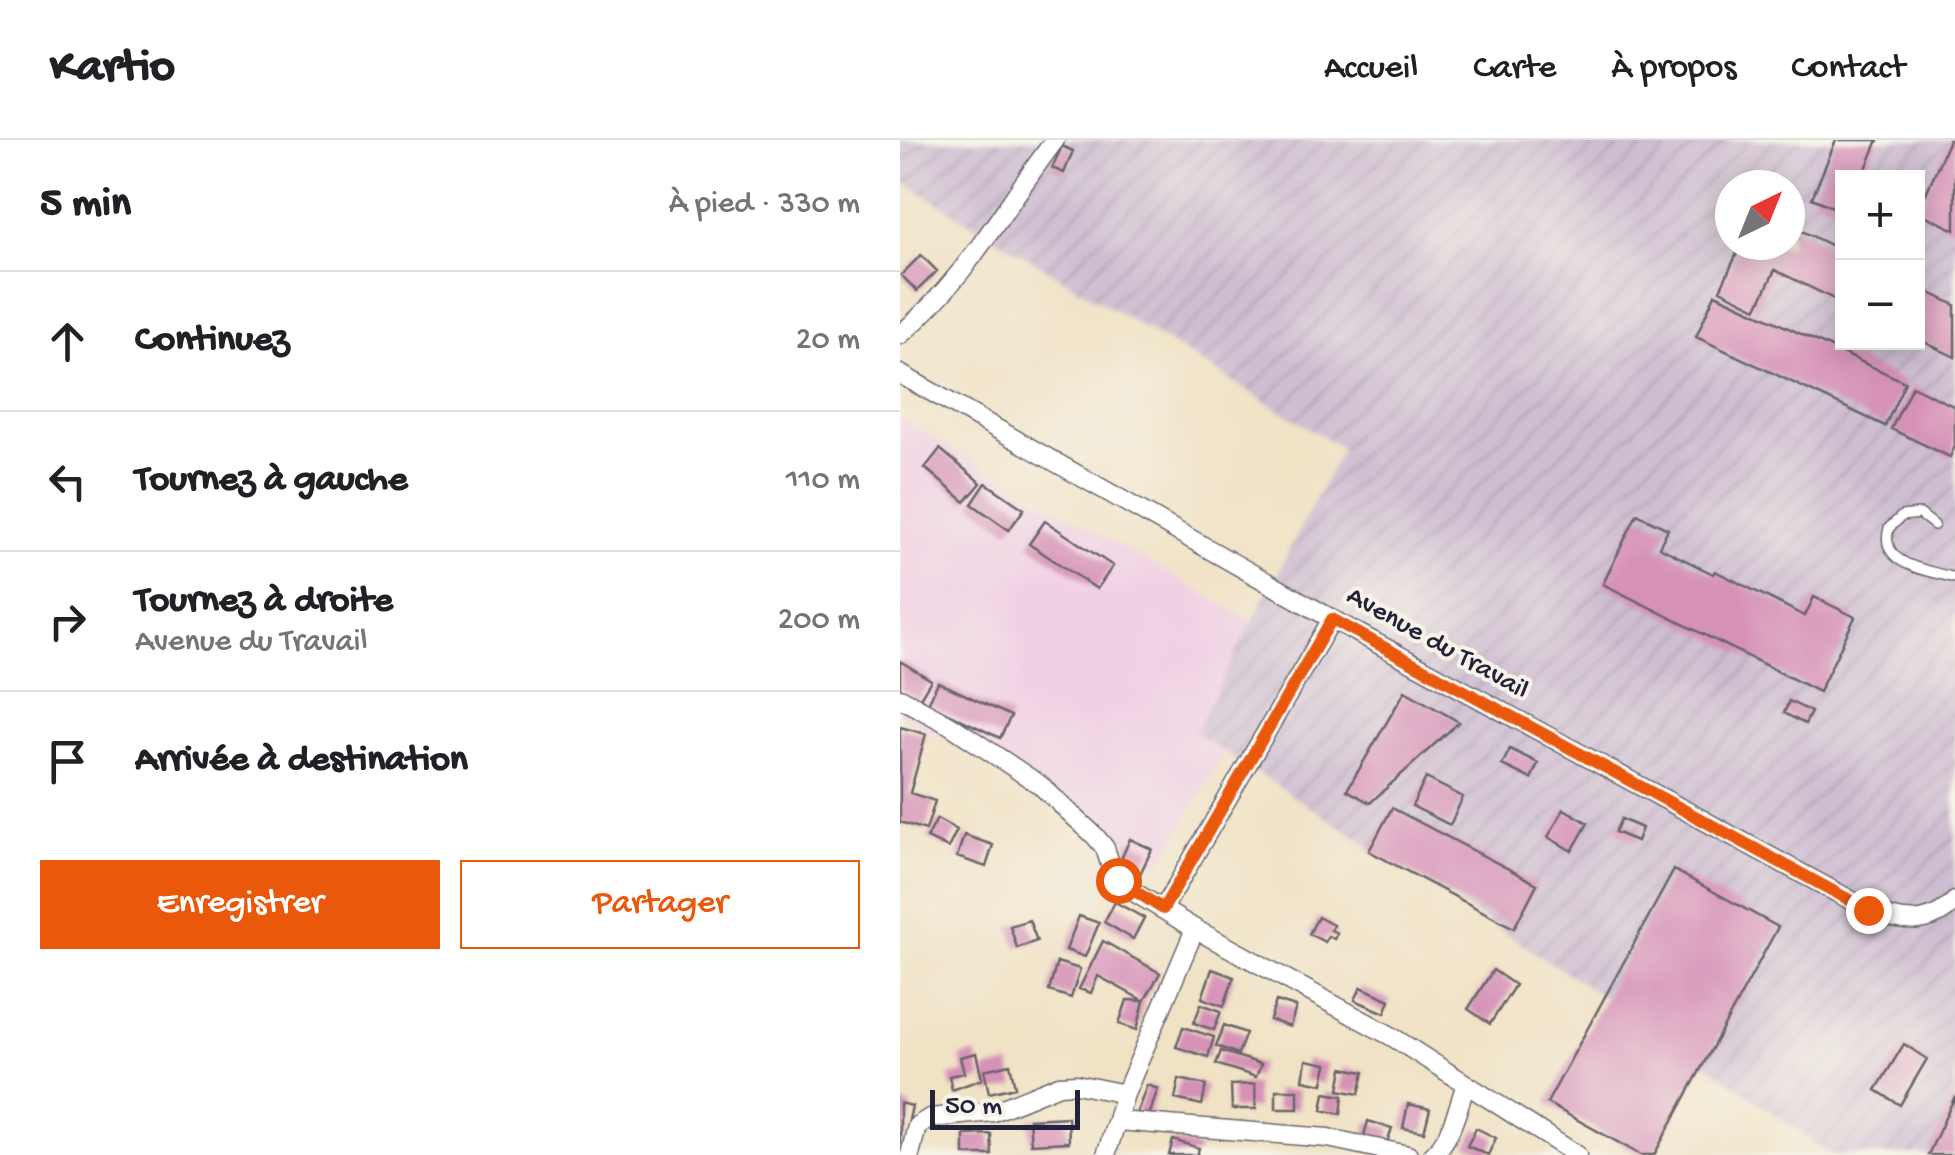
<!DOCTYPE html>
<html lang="fr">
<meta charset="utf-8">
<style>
body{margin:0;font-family:"Gochi Hand",sans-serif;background:#f2f2f2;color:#202124}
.controls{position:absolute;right:30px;top:30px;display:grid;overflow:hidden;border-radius:0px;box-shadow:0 5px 25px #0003}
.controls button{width:90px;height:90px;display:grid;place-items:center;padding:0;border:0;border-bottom:2px solid #e0e0e0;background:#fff;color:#202124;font:50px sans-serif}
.compass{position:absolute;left:815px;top:30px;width:90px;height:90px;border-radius:50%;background:#fff;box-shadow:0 5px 25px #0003;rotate:43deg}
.scale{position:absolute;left:30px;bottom:25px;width:150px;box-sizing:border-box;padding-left:10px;border:5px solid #22223b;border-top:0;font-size:28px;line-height:35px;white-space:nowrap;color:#22223b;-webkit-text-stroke:8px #f7f3e8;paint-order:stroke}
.stop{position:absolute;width:30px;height:30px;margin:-22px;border:8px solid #ea580c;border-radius:50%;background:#fff}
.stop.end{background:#ea580c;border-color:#fff;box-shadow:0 2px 10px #0008}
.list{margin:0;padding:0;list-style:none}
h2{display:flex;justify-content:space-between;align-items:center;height:130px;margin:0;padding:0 40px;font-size:42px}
h2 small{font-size:32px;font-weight:400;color:#757577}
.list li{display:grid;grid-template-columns:65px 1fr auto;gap:30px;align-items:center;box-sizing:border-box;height:140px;padding:0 40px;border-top:2px solid #e0e0e0}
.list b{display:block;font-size:38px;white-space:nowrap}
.list p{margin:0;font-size:32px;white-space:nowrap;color:#757577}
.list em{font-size:32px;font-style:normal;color:#757577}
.actions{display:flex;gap:20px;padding:30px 40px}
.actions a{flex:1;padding:22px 0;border:2px solid #ea580c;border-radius:0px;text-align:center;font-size:35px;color:#ea580c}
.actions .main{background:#ea580c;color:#fff}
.icon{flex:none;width:55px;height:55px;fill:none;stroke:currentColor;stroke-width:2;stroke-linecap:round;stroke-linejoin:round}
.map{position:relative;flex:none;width:1055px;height:1015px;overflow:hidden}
header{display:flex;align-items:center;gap:60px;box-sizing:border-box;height:140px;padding:0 50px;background:#fff;border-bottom:2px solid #e0e0e0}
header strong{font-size:48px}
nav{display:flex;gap:55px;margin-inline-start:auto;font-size:35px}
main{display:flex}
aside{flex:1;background:#fff}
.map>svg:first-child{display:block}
.built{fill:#f0d0e4}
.industrial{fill:url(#industrial-furrows);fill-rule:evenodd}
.building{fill:#d691b7}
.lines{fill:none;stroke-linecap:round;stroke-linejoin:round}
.lane-casing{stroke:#6a656b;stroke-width:12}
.street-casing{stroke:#6a656b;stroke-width:21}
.lane{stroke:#fff;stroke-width:9}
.street{stroke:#fff;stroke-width:18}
.route{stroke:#ea580c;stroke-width:12}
.labels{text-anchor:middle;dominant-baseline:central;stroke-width:8;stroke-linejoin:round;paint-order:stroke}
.street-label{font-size:28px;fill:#22223b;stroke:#f7f3e8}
</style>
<header>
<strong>Kartio</strong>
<nav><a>Accueil</a><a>Carte</a><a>À propos</a><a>Contact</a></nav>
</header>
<main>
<aside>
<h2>5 min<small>À pied · 330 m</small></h2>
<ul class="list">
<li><svg class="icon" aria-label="ahead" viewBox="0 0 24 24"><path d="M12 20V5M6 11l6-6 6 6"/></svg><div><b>Continuez</b></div><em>20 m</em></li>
<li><svg class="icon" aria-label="left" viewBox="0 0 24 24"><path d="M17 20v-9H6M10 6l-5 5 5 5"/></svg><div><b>Tournez à gauche</b></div><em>110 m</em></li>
<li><svg class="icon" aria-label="right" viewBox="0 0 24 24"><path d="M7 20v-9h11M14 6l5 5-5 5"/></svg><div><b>Tournez à droite</b><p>Avenue du Travail</p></div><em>200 m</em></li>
<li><svg class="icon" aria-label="arrive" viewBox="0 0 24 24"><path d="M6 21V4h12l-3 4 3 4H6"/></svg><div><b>Arrivée à destination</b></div></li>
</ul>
<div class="actions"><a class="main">Enregistrer</a><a>Partager</a></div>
</aside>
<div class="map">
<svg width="1055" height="1015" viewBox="0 0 1055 1015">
<defs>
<pattern id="industrial-furrows" width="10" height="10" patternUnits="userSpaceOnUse" patternTransform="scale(2.5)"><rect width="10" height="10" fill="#cebed1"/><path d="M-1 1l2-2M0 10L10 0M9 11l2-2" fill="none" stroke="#b1a3b4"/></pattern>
</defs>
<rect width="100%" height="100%" fill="#f7f3e8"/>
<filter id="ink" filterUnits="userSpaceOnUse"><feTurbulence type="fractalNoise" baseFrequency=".01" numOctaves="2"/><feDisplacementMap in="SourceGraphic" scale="20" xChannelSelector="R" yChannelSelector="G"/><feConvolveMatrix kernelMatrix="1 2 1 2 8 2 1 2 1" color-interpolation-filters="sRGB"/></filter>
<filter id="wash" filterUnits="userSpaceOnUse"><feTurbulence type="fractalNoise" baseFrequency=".0048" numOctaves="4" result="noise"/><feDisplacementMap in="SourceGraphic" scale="40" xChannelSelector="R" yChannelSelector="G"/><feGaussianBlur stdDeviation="2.25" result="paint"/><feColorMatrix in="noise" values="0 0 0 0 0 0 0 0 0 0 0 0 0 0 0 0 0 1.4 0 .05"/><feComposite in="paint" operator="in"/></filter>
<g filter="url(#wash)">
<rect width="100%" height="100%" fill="#f0e2c5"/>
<path class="built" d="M0 279 387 502 260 725 0 574Z"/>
<path class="industrial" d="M0 0H1055V1015H931L794 915 295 593 442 308 0 40ZM942 38H1018V202H942ZM830 45H890V105H830Z"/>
<g id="blocks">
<path class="building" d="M936 0H978L962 38H942V71L912 58Z
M1049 0H1055V90L1018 72Z
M162 6 173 11 164 33 152 28Z
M890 85 942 111V163L875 130 857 168 820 150 841 105H890Z
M21 115 37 131 17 151 1 135Z
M1018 147 1055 165V217L1018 199Z
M815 154 1005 242 985 286 796 197Z
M1012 246 1055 267V306L1050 317 991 289Z
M40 309 81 343 65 362 25 328Z
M86 343 124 369 109 390 72 364Z
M737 374 768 389 759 407 813 434 815 431 905 476 914 457 955 477 919 552 703 444Z
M145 381 213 426 197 449 129 404Z
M0 521 31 540 19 560 0 549Z
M38 542 111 576 100 598 28 564Z
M505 551 559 582 470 663 447 650Z
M889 561 911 572 905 584 884 573Z
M0 587 26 594 10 653 35 661 26 690 0 682Z
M610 609 638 623 631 639 602 625Z
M526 638 563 657 550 685 512 666Z
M492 668 637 744 614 788 469 711Z
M664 669 688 683 672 711 648 697Z
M37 679 57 690 48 708 27 698Z
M721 679 742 688 737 701 715 692Z
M64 695 93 705 86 727 57 717Z
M230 699 252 709 239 736 218 726Z
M774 730 878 787 754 1015H741L647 963Z
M215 762 244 778 233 799 204 782Z
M179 776 199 783 185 817 166 810Z
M418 777 433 785 431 790 437 793 434 799 428 796 425 802 409 794Z
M129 780 137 801 117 808 110 786Z
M203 801 260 833 244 861 198 836 191 853 179 849Z
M157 822 180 829 171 858 149 851Z
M312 829 334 837 324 866 302 858Z
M593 830 615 845 590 884 568 869Z
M461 847 490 860 485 873 455 860Z
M227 860 244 861 237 890 219 884Z
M376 861 396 867 390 887 370 880Z
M301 864 321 871 314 890 294 883Z
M324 885 346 893 338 914 316 906Z
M283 887 314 897 308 917 276 907Z
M1004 904 1027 919 1000 965 976 950Z
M321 911 361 924 356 937 316 924Z
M76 913 82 939 52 950 49 936 64 933 60 917Z
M406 920 427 924 423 944 403 940Z
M110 924 115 947 89 953 84 930Z
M443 928 464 932 459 954 439 950Z
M279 939 306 945 302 965 275 959Z
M355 944 356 969H332L331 945Z
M247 945 258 949 248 979 236 975Z
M376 950H398V969H376Z
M425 953 443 956 441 974 422 970Z
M1055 956V1015H1028Z
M0 963 12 966 3 1009H0Z
M508 964 530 969 524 992 503 988Z
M168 977 169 1002 131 1004 129 979Z
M468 981 492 988 486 1006 463 999Z
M576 988 596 998 588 1015 567 1006Z
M91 994 92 1015H64V995Z
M273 1000 299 1008 297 1015H269Z"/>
</g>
</g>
<g filter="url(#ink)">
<use href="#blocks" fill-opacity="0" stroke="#6a656b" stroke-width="2.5"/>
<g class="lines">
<defs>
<path id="lane" d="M1034 385 1020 374 1002 376 989 388C978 426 1028 430 1055 438"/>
<path id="street" d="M0 195C67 138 103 68 155 0
M0 234 432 479 969 770C1002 783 1028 788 1055 761
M0 558 50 585 140 645 195 696 205 708 213 733 229 749 295 789 225 954 206 1015
M263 769 432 479
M295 789 491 896 566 944
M218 981 428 998 508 1015
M10 1015 17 986 30 978 93 972 159 945 176 944 225 954
M532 1015C551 1001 558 966 566 944L677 1015"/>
</defs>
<use href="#lane" class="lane-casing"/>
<use href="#street" class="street-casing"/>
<use href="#lane" class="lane"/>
<use href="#street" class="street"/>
</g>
</g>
<g class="lines" filter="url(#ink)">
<path class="route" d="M218 740 263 769 432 479 968 770"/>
</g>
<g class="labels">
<g class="street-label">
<text transform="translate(537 504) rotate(29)">Avenue du Travail</text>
</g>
</g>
</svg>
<div class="controls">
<button>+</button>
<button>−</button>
</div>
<svg class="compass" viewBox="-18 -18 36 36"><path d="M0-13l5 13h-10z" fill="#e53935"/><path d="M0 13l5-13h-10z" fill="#757577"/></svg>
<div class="scale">50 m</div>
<div class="stop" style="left:218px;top:740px"></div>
<div class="stop end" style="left:968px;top:770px"></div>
</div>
</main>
